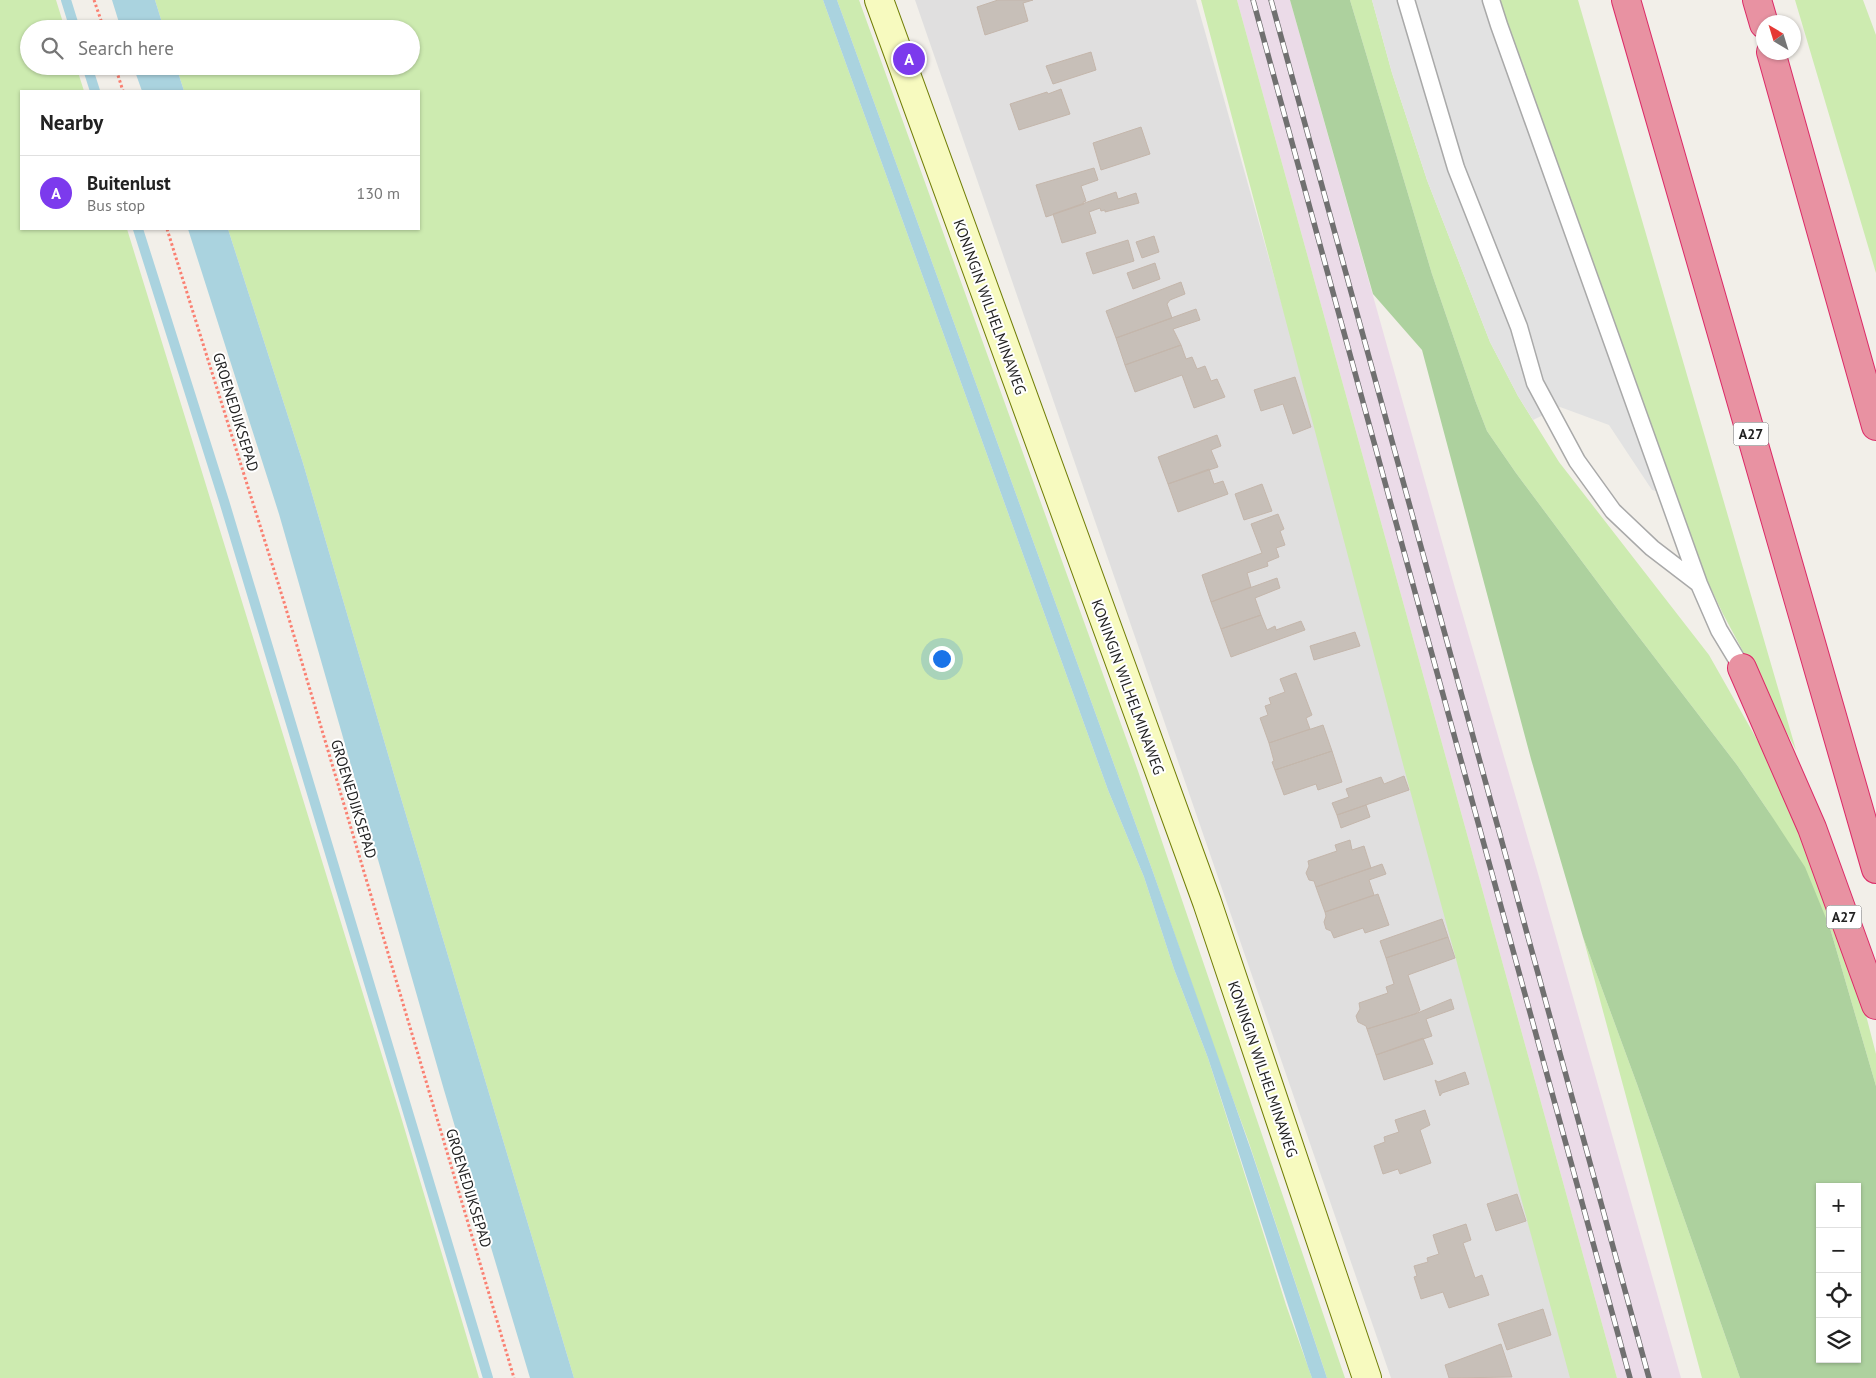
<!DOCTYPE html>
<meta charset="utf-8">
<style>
body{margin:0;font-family:"PT Sans",sans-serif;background:#f6f6f6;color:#222}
.controls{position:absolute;right:15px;bottom:15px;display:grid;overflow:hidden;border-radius:0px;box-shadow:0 1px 4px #0004}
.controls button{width:45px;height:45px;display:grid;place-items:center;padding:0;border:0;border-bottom:1px solid #e0e0e0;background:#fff;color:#222;font:25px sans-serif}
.compass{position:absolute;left:1756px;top:15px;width:45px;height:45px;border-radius:50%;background:#fff;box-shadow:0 1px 4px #0004;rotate:322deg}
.you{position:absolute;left:941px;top:658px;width:18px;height:18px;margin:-12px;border:4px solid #fff;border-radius:50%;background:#1a73e8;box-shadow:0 0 0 8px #1a73e833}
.badge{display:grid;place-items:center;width:32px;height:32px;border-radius:50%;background:#7c3aed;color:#fff;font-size:16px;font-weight:700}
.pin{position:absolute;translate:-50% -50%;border:2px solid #fff;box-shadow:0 1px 5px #0006}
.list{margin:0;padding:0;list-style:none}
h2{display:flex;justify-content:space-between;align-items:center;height:65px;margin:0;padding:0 20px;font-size:21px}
h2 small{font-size:16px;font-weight:400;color:#767676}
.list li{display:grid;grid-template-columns:32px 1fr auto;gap:15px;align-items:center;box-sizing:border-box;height:75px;padding:0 20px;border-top:1px solid #e0e0e0}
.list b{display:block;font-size:19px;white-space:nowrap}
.list p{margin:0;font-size:16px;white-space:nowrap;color:#767676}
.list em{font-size:16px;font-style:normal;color:#767676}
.icon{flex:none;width:28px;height:28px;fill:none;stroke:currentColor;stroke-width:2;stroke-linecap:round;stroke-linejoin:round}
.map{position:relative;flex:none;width:1876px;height:1378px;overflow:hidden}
.search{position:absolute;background:#fff;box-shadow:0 1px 4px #0004;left:20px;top:20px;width:400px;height:55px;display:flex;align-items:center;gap:12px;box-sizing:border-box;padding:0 18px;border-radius:28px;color:#767676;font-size:19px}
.panel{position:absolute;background:#fff;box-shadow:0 1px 4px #0004;left:20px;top:90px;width:400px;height:140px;border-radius:0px}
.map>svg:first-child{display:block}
.residential{fill:#e0dfdf}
.industrial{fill:#ebdbe8}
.grass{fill:#cdebb0}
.forest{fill:#add19e;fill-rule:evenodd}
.parking{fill:#e2e2e2}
.water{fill:#aad3df}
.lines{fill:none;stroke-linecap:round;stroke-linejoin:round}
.stream{stroke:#aad3df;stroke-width:10}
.building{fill:#c7bfb8;stroke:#c4b6ab}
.lane-casing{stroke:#a9a9a9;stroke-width:19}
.secondary-casing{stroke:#707d05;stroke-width:30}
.highway-casing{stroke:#dc2a67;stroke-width:30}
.path{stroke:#fa8072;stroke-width:3;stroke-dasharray:2.5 2.5;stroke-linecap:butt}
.lane{stroke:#fff;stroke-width:16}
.secondary{stroke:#f7fabf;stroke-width:28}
.highway{stroke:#e892a2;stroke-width:28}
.rail-casing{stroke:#707070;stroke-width:5.5}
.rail{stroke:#fff;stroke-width:4;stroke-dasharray:11;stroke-linecap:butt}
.labels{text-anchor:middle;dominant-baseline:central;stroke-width:4;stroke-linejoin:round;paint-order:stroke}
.shield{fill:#fff;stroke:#646464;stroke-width:1}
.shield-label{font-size:14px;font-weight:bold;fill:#222}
.street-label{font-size:15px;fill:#222;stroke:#fff}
</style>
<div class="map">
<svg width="1876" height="1378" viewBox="0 0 1876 1378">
<rect width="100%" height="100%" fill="#f2efe9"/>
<path class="residential" d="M915 0H1196L1316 425 1574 1378H1391Z"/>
<path class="industrial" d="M1237 0H1290L1455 588 1539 877 1681 1378H1617Z"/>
<path class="grass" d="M0 0H56L65 29H29V66H76L84 91H21V229H127L401 1117 479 1378H0Z
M155 0H823L1108 790 1144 877 1174 969 1208 1058 1286 1305 1312 1378H574L395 778 303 463 228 229H419V91H184L176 66H411V29H164Z
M837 0H859L1138 771 1345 1378H1327L1248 1140 1217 1056 1153 872Z
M1201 0H1237L1617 1378H1570L1404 768Z
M1350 0H1372L1392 73 1427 180 1490 342 1518 396 1559 462 1709 655 1768 759 1804 836 1860 992 1876 1054V1086L1830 928 1769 812 1737 765 1619 611 1516 473 1487 431 1475 400 1432 274Z
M1500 0H1578L1796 750 1723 614 1689 542 1523 73Z
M1795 0H1863L1876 35V273Z
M1583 937 1637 1084 1740 1378H1702Z"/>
<path class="forest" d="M1290 0H1350L1432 274 1475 400 1487 431 1516 473 1619 611 1737 765 1769 812 1805 867 1830 928 1876 1086V1378H1740L1637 1084 1583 937 1531 759 1422 350 1373 294ZM1820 1187H1857V1359H1820Z"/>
<path class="parking" d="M1372 0H1500L1523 73 1671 495 1652 490 1609 425 1560 407 1533 420 1518 396 1490 342 1427 180 1392 73Z"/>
<path class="water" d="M112 0H155L164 29H121Z
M823 0H837L841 11 1153 872 1252 1153 1327 1378H1312L1308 1367 1208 1058 1174 969 1144 877 1108 790Z
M133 66H176L184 91H142Z
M188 229H228L303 463 395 778 574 1378H530L444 1090 279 514Z"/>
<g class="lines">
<path class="stream" d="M66 0 75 29
M87 66 95 91
M138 229 224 501 488 1378"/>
</g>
<path class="building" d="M998 0H1033L1023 3 1028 21 985 35 977 7Z
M1091 52 1096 70 1053 84 1046 66Z
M1061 89 1070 114 1019 130 1010 104 1047 92 1048 94Z
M1141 127 1150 154 1101 170 1093 143Z
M1094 168 1098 180 1081 186 1086 201 1083 202 1084 204 1046 217 1036 185Z
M1116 192 1118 199 1136 193 1139 203 1105 212V210L1101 211 1100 208 1089 212 1096 233 1062 243 1053 214Z
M1154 236 1159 252 1142 258 1136 242Z
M1128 240 1134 261 1093 274 1086 253Z
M1155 263 1160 279 1133 289 1127 273Z
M1181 282 1185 294 1170 300 1167 304 1172 318 1116 338 1106 311Z
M1196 309 1200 320 1173 329 1181 345 1125 365 1116 338Z
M1181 345 1186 359 1192 357 1197 369 1205 366 1211 381 1217 379 1225 397 1194 408 1182 375 1135 392 1125 365Z
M1295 377 1311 427 1293 434 1283 404 1261 411 1254 390Z
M1217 435 1221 446 1211 450 1218 467 1168 484 1158 457Z
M1209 469 1214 484 1223 481 1228 494 1178 512 1168 484Z
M1262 484 1272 511 1244 520 1235 494Z
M1278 514 1284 529 1280 531 1285 545 1276 548 1279 557 1267 562 1268 566 1247 573 1251 587 1211 602 1202 575 1262 553 1251 524Z
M1277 578 1280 588 1255 598 1261 615 1221 629 1211 602Z
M1261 615 1267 630 1275 626 1276 630 1301 621 1305 630 1231 657 1221 629Z
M1355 632 1360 646 1314 660 1310 646Z
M1296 673 1312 715 1306 718 1310 729 1269 743 1260 718 1268 715 1265 706 1271 704 1269 698 1285 692 1280 679Z
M1323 725 1332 751 1275 770 1272 762 1274 761 1269 743Z
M1332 751 1342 782 1318 790 1316 784 1284 795 1275 770Z
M1404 776 1409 790 1337 815 1332 803 1349 797 1346 789 1381 777 1384 784Z
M1366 805 1370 817 1341 828 1337 815Z
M1350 840 1352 850 1364 846 1371 868 1316 887 1314 881 1309 880 1306 873 1309 866 1308 861 1337 851 1335 845Z
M1382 864 1386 874 1369 880 1374 895 1325 912 1316 887Z
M1378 894 1389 925 1365 933 1363 928 1334 938 1331 931 1326 929 1324 922 1326 916 1325 912Z
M1442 919 1448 937 1386 958 1380 941Z
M1448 937 1455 958 1408 975 1420 1010 1415 1014 1367 1029 1366 1026 1358 1022 1356 1016 1360 1009 1359 1003 1388 993 1386 987 1394 984 1386 958Z
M1451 999 1454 1009 1426 1019 1432 1036 1376 1055 1367 1029 1415 1014Z
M1423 1038 1433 1064 1384 1080 1376 1055Z
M1465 1072 1469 1084 1442 1093 1440 1096 1435 1080 1438 1082Z
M1425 1110 1430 1125 1420 1130 1431 1163 1400 1174 1398 1169 1383 1174 1374 1146 1385 1142 1384 1137 1399 1132 1395 1120Z
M1517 1194 1526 1221 1496 1231 1487 1204Z
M1466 1224 1471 1240 1463 1243 1475 1278 1482 1275 1489 1295 1449 1308 1443 1292 1421 1299 1414 1277 1417 1276 1414 1266 1428 1262 1427 1258 1439 1254 1433 1235Z
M1543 1309 1551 1335 1507 1350 1498 1324Z
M1501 1344 1512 1377 1449 1378 1445 1365Z"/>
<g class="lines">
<defs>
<path id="lane" d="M1406 0 1456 168 1519 327 1535 383 1577 461 1613 511 1652 548 1699 584
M1491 0 1499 25 1699 584 1719 630 1742 668"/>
<path id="secondary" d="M879 0 1207 902 1367 1378"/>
<path id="highway" d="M1626 0 1876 869
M1757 0 1764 24
M1771 52 1876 426
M1742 668 1812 828 1876 1005"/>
</defs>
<use href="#lane" class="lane-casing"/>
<use href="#secondary" class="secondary-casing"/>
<use href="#highway" class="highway-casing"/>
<path class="path" d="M94 0 104 29
M115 66 123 91
M167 229 284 602 514 1378"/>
<use href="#lane" class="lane"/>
<use href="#secondary" class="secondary"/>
<use href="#highway" class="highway"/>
<defs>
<path id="rail" d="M1253 0 1630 1378
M1271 0 1649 1378"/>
</defs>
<use href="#rail" class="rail-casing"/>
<use href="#rail" class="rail"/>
</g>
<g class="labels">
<g class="shield">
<rect x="1733.5" y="422.5" width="35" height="23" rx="4"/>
<rect x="1826.5" y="905.5" width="35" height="23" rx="4"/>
</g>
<g class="shield-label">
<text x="1751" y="434">A27</text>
<text x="1844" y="917">A27</text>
</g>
<g class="street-label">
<text transform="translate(990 307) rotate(70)">KONINGIN WILHELMINAWEG</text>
<text transform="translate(236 412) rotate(73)">GROENEDIJKSEPAD</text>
<text transform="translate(1128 687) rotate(70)">KONINGIN WILHELMINAWEG</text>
<text transform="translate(354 799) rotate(73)">GROENEDIJKSEPAD</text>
<text transform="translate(1263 1069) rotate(71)">KONINGIN WILHELMINAWEG</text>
<text transform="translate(469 1188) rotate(73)">GROENEDIJKSEPAD</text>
</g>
</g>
</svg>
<div class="controls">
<button>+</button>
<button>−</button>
<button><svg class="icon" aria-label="locate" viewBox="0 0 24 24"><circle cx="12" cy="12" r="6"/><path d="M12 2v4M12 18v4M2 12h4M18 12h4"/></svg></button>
<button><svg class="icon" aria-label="layers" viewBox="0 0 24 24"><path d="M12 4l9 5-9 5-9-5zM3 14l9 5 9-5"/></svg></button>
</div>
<svg class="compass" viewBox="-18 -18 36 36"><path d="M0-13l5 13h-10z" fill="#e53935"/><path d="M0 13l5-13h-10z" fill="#767676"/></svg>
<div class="you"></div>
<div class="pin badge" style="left:909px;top:59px">A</div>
<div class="search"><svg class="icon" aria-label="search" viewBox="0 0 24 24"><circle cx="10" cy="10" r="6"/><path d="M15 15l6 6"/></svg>Search here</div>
<section class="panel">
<h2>Nearby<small></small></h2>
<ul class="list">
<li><span class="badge">A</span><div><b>Buitenlust</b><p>Bus stop</p></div><em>130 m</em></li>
</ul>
</section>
</div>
